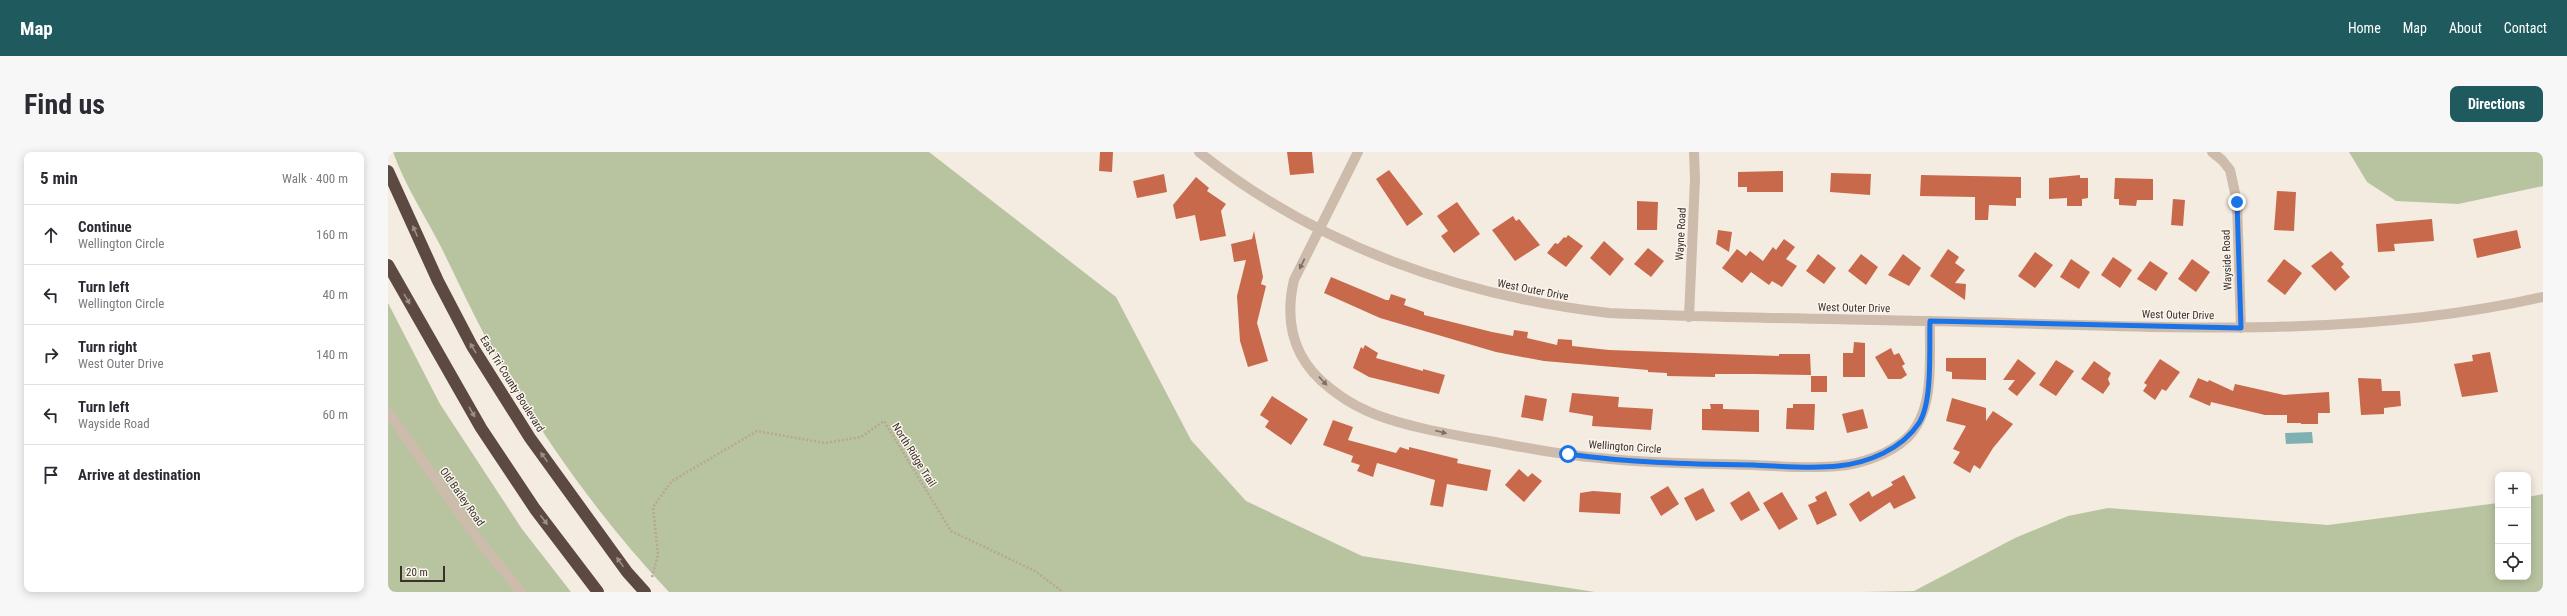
<!DOCTYPE html>
<meta charset="utf-8">
<style>
body{margin:0;font-family:"Roboto Condensed",sans-serif;background:#f7f7f7;color:#2b2b33}
.controls{position:absolute;right:12px;bottom:12px;display:grid;overflow:hidden;border-radius:8px;box-shadow:0 2px 10px #0003}
.controls button{width:36px;height:36px;display:grid;place-items:center;padding:0;border:0;border-bottom:1px solid #e1e1e2;background:#fff;color:#2b2b33;font:20px sans-serif}
.scale{position:absolute;left:12px;bottom:10px;width:45px;box-sizing:border-box;padding-left:4px;border:2px solid #3b302b;border-top:0;font-size:11px;line-height:14px;white-space:nowrap;color:#3b302b;-webkit-text-stroke:3px #fbf5ee;paint-order:stroke}
.stop{position:absolute;width:12px;height:12px;margin:-9px;border:3px solid #1a73e8;border-radius:50%;background:#fff}
.stop.end{background:#1a73e8;border-color:#fff;box-shadow:0 1px 4px #0008}
.list{margin:0;padding:0;list-style:none}
h2{display:flex;justify-content:space-between;align-items:center;height:52px;margin:0;padding:0 16px;font-size:17px}
h2 small{font-size:13px;font-weight:400;color:#7c7c81}
.list li{display:grid;grid-template-columns:26px 1fr auto;gap:12px;align-items:center;box-sizing:border-box;height:60px;padding:0 16px;border-top:1px solid #e1e1e2}
.list b{display:block;font-size:15px;white-space:nowrap}
.list p{margin:0;font-size:13px;white-space:nowrap;color:#7c7c81}
.list em{font-size:13px;font-style:normal;color:#7c7c81}
.icon{flex:none;width:22px;height:22px;fill:none;stroke:currentColor;stroke-width:2;stroke-linecap:round;stroke-linejoin:round}
.map{position:relative;flex:none;width:2155px;height:440px;overflow:hidden;border-radius:8px}
header{display:flex;align-items:center;gap:24px;box-sizing:border-box;height:56px;padding:0 20px;background:#1f5a5e;color:#fff}
header strong{font-size:19px}
nav{display:flex;gap:22px;margin-inline-start:auto;font-size:14px}
.intro{display:flex;align-items:center;justify-content:space-between;box-sizing:border-box;height:96px;padding:0 24px}
h1{margin:0;font-size:28px}
.button{padding:10px 18px;border-radius:8px;background:#1f5a5e;color:#fff;font-size:14px;font-weight:700}
main{display:flex;gap:24px;padding:0 24px}
aside{flex:1;background:#fff;border-radius:8px;box-shadow:0 2px 10px #0003}
.map>svg:first-child{display:block}
.green{fill:#b8c4a0}
.water{fill:#7fb0b2}
.building{fill:#c8694b}
.lines{fill:none;stroke-linecap:round;stroke-linejoin:round}
.path{stroke:#b9a596;stroke-width:2.5;stroke-dasharray:2 2;stroke-linecap:butt}
.minor{stroke:#cdbbac;stroke-width:10}
.highway{stroke:#5c4a42;stroke-width:12}
.oneway{fill:#9c8e87}
.oneway2{fill:#7d6f65}
.route{stroke:#1a73e8;stroke-width:5}
.labels{text-anchor:middle;dominant-baseline:central;stroke-width:3;stroke-linejoin:round;paint-order:stroke}
.street-label{font-size:11px;fill:#3b302b;stroke:#fbf5ee}
</style>
<header>
<strong>Map</strong>
<nav><a>Home</a><a>Map</a><a>About</a><a>Contact</a></nav>
</header>
<div class="intro"><h1>Find us</h1><a class="button">Directions</a></div>
<main>
<aside>
<h2>5 min<small>Walk · 400 m</small></h2>
<ul class="list">
<li><svg class="icon" aria-label="ahead" viewBox="0 0 24 24"><path d="M12 20V5M6 11l6-6 6 6"/></svg><div><b>Continue</b><p>Wellington Circle</p></div><em>160 m</em></li>
<li><svg class="icon" aria-label="left" viewBox="0 0 24 24"><path d="M17 20v-9H6M10 6l-5 5 5 5"/></svg><div><b>Turn left</b><p>Wellington Circle</p></div><em>40 m</em></li>
<li><svg class="icon" aria-label="right" viewBox="0 0 24 24"><path d="M7 20v-9h11M14 6l5 5-5 5"/></svg><div><b>Turn right</b><p>West Outer Drive</p></div><em>140 m</em></li>
<li><svg class="icon" aria-label="left" viewBox="0 0 24 24"><path d="M17 20v-9H6M10 6l-5 5 5 5"/></svg><div><b>Turn left</b><p>Wayside Road</p></div><em>60 m</em></li>
<li><svg class="icon" aria-label="arrive" viewBox="0 0 24 24"><path d="M6 21V4h12l-3 4 3 4H6"/></svg><div><b>Arrive at destination</b></div></li>
</ul>
</aside>
<div class="map">
<svg width="2155" height="440" viewBox="0 0 2155 440">
<rect width="100%" height="100%" fill="#f4ebe1"/>
<path class="green" d="M5 0H541L728 145 803 288 858 349 974 404 1207 440H281C209 364 146 273 96 182 81 154 68 125 54 97 38 65 17 34 5 0Z
M1961 0H2155V34L2070 52 2008 49 1979 30Z
M0 151 52 252 134 377 183 440H0Z
M2155 342V440H1474L1526 439 1627 386 1680 364 1720 356 1940 373 2110 351V425H2140V345Z"/>
<path class="water" d="M1924 280 1925 291 1898 292 1897 281Z"/>
<path class="building" d="M712 0H725L724 20 711 19Z
M899 0H924L926 21 902 23Z
M1001 18 1035 62 1019 74 988 27Z
M1395 19V40H1359V35H1350V20Z
M1443 21 1483 22 1482 43 1442 40Z
M776 22 779 40 749 46 745 29Z
M1533 23 1633 25V46H1628V54L1601 53 1600 68H1587V45L1532 44Z
M1692 23V26H1700V46L1694 47V54H1679V46L1661 47V26Z
M808 25 821 36 819 39 838 52 833 59 838 84 812 89 807 63 788 67 785 53Z
M1727 26 1765 27V48H1749L1748 54 1731 53V47H1726Z
M1889 39 1908 40 1906 79 1886 78Z
M1785 47 1797 48 1795 74 1783 73Z
M1249 49 1270 50 1269 78H1249Z
M1069 50 1092 82 1066 101 1053 84 1060 79 1049 64Z
M1125 64 1128 69 1131 67 1152 93 1127 109 1104 78Z
M2044 67 2046 89 2006 92 2007 99 1990 100 1988 72Z
M1330 78 1344 80 1341 100 1328 92Z
M2129 78 2133 96 2089 106 2085 87Z
M866 79 875 125 873 132 878 134 869 171 880 209 860 215 852 189 849 144 858 108 846 110 843 92 864 87Z
M1180 83 1195 94 1178 115 1159 101 1167 91 1170 92 1176 85 1178 86Z
M1396 87 1407 95 1398 107 1409 114 1394 135 1384 129 1381 133 1363 120 1354 131 1334 116 1349 97 1358 104 1362 99 1375 109 1385 95 1388 98Z
M1216 89 1236 107 1222 124 1202 106Z
M1260 96 1276 109 1263 125 1246 112Z
M1560 97 1571 105 1567 111 1577 118 1567 131 1578 132 1577 148 1542 124Z
M1943 99 1956 112 1953 115 1962 125 1947 139 1923 114Z
M1647 100 1665 113 1647 136 1630 124Z
M1430 102 1448 116 1436 132 1418 119Z
M1473 102 1490 115 1478 133 1460 119Z
M1515 102 1533 116 1521 134 1500 123Z
M1725 105 1744 118 1732 136 1713 123Z
M1683 107 1702 120 1691 137 1672 125Z
M1804 107 1822 120 1808 140 1790 127Z
M1896 107 1914 121 1897 143 1879 129Z
M1762 109 1780 121 1768 139 1749 127Z
M943 125 998 148H1001L1003 142 1018 147 1016 153 1036 160V163L1104 180 1125 184 1126 178 1140 180 1139 186 1169 193 1170 187 1184 188V194L1221 198 1391 204V202H1422L1423 223 1367 222H1327V225L1279 224V221L1260 220V218L1156 209 1108 200 992 166 936 141Z
M1466 190 1477 191V225H1455V201H1465Z
M977 193 990 201 988 206 1035 219V217L1057 223 1051 242 981 225 965 216 973 195 975 197Z
M1503 196 1506 203 1511 201 1517 212 1514 214 1519 223 1513 227H1500L1487 205Z
M2102 200 2110 240 2074 245 2066 212 2085 209 2084 203Z
M1558 206H1598V228L1564 227V220L1558 219Z
M1630 207 1648 221 1629 244 1620 237 1627 228H1615Z
M1772 207 1792 220 1778 239 1774 237 1767 248 1755 239 1759 233 1756 231Z
M1668 208 1686 219 1668 244 1651 233Z
M1706 209 1723 221 1720 227 1722 232 1715 242 1693 227Z
M1423 224H1439V240H1423Z
M1810 226 1820 230 1821 228 1845 239 1847 232 1896 243 1941 240 1942 261H1930V272H1913V271H1899V263H1877L1823 250 1822 254 1801 245Z
M1970 226 1993 227 1994 239H2012L2013 254 1996 256V262L1973 263Z
M1184 241 1231 245 1230 255 1265 257 1263 278 1204 274 1205 264 1181 260Z
M1137 243 1159 247 1155 269 1133 265Z
M884 244 920 267 903 293 877 275 881 269 872 263Z
M1564 246 1598 256V269L1605 259 1625 272 1605 296 1592 317 1586 313 1582 321 1565 311 1572 300 1565 297 1578 274 1558 269Z
M1322 252H1335V257L1371 258V280L1314 278V257H1323Z
M1405 252H1427L1426 278 1398 277 1399 256H1405Z
M1475 257 1480 276 1459 281 1454 262Z
M945 268 965 275 960 288 1008 301 1012 295 1021 298V295L1070 307 1069 311 1103 318 1099 339 1059 332 1055 355 1042 353 1047 328 989 311 985 325 969 319 972 313 963 310 965 304 935 293Z
M1131 317 1140 325 1144 321 1154 329 1136 350 1117 333Z
M1516 323 1528 346 1506 357 1502 350 1472 370 1461 352 1481 339 1484 345 1505 333 1503 330Z
M1280 334 1291 352 1273 364 1262 345Z
M1315 336 1327 359 1308 369 1296 346Z
M1205 339 1233 341 1232 362 1191 360 1192 341Z
M1361 339 1372 358 1353 369 1342 351Z
M1438 339 1449 363 1429 373 1420 353 1429 349 1427 345Z
M1394 340 1410 367 1391 378 1375 351Z"/>
<g class="lines">
<path class="path" d="M264 425 270 403 265 355 284 329 369 279 437 291 473 285 496 269 563 379 647 419 675 440"/>
<path class="minor" d="M811 0C929 94 1072 144 1221 161 1354 167 1487 167 1621 171 1799 176 1979 185 2155 145
M970 0 906 128C896 171 906 209 943 237 952 244 964 252 975 257 1007 273 1065 283 1101 289 1134 295 1168 302 1201 305 1255 311 1311 312 1365 313 1393 314 1422 317 1450 314 1473 312 1502 302 1519 286 1548 258 1541 206 1542 169
M1824 0 1834 8 1842 18 1849 50 1853 176
M1301 165 1307 27 1306 0
M0 260 90 387 133 440"/>
<path class="highway" d="M0 19 50 129 84 194 142 286 239 420 257 440
M0 113 93 276 147 357 210 440"/>
</g>
<defs><path id="oneway-solid" d="M-6-.8H1V-3.2L6.5 0L1 3.2V.8H-6Z"/></defs>
<g class="oneway">
<use href="#oneway-solid" transform="translate(27 79) rotate(-114)"/>
<use href="#oneway-solid" transform="translate(19 147) rotate(60)"/>
<use href="#oneway-solid" transform="translate(85 196) rotate(-121)"/>
<use href="#oneway-solid" transform="translate(84 260) rotate(60)"/>
<use href="#oneway-solid" transform="translate(156 305) rotate(-126)"/>
<use href="#oneway-solid" transform="translate(156 368) rotate(53)"/>
<use href="#oneway-solid" transform="translate(232 410) rotate(-126)"/>
</g>
<g class="oneway2">
<use href="#oneway-solid" transform="translate(914 112) rotate(116)"/>
<use href="#oneway-solid" transform="translate(935 229) rotate(47)"/>
<use href="#oneway-solid" transform="translate(1053 280) rotate(15)"/>
</g>
<g class="lines">
<path class="route" d="M1180 302C1241 311 1304 312 1365 313 1393 314 1423 317 1450 314 1480 311 1514 297 1531 271 1545 249 1541 196 1542 169L1853 176 1849 50"/>
</g>
<g class="labels">
<g class="street-label">
<text transform="translate(1293 82) rotate(-87)">Wayne Road</text>
<text transform="translate(1839 108) rotate(-92)">Wayside Road</text>
<text transform="translate(1145 138) rotate(11)">West Outer Drive</text>
<text transform="translate(1466 156) rotate(1)">West Outer Drive</text>
<text transform="translate(1790 163) rotate(1)">West Outer Drive</text>
<text transform="translate(124 232) rotate(58)">East Tri County Boulevard</text>
<text transform="translate(1237 295) rotate(4)">Wellington Circle</text>
<text transform="translate(526 303) rotate(58)">North Ridge Trail</text>
<text transform="translate(74 345) rotate(55)">Old Batley Road</text>
</g>
</g>
</svg>
<div class="controls">
<button>+</button>
<button>−</button>
<button><svg class="icon" aria-label="locate" viewBox="0 0 24 24"><circle cx="12" cy="12" r="6"/><path d="M12 2v4M12 18v4M2 12h4M18 12h4"/></svg></button>
</div>
<div class="scale">20 m</div>
<div class="stop" style="left:1180px;top:302px"></div>
<div class="stop end" style="left:1849px;top:50px"></div>
</div>
</main>
